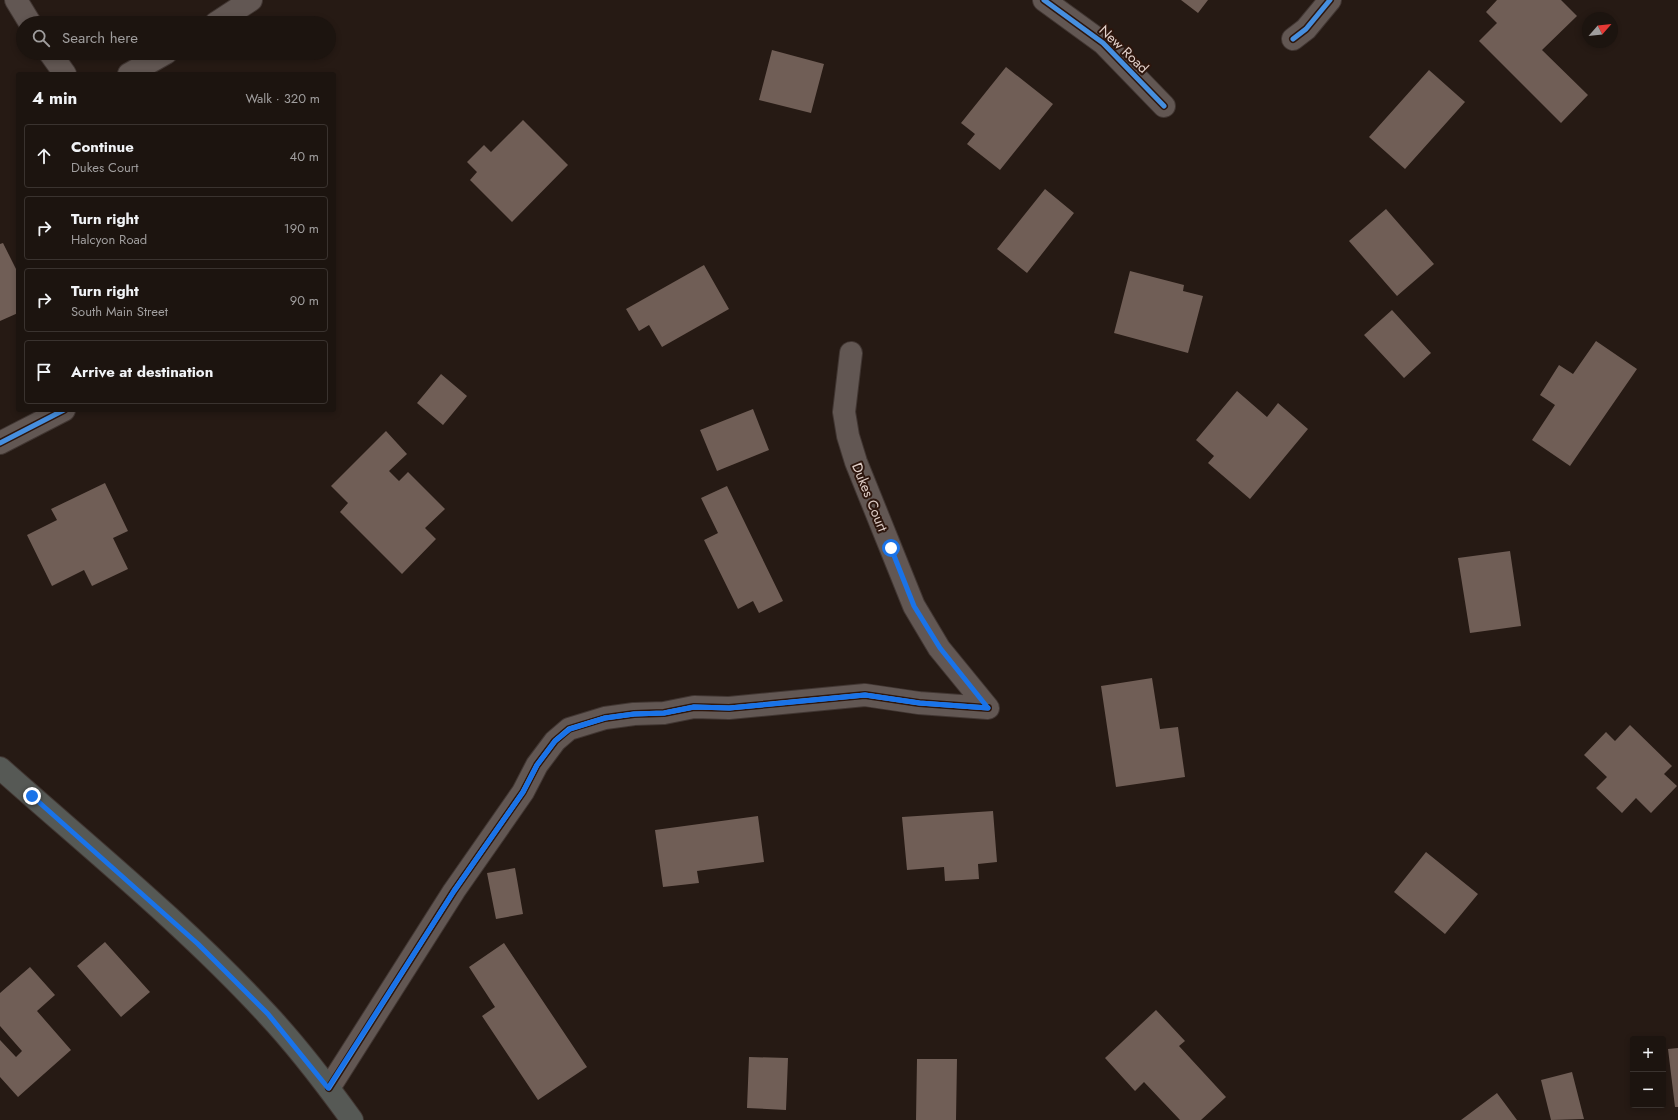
<!DOCTYPE html>
<meta charset="utf-8">
<style>
body{margin:0;font-family:Jost,sans-serif;background:#251d18;color:#f1f3f6}
.controls{position:absolute;right:12px;bottom:12px;display:grid;overflow:hidden;border-radius:4px;box-shadow:0 2px 6px #0003}
.controls button{width:36px;height:36px;display:grid;place-items:center;padding:0;border:0;border-bottom:1px solid #3a332f;background:#1c140f;color:#f1f3f6;font:20px sans-serif}
.compass{position:absolute;left:1582px;top:12px;width:36px;height:36px;border-radius:50%;background:#1c140f;box-shadow:0 2px 6px #0003;rotate:62deg}
.stop{position:absolute;width:12px;height:12px;margin:-9px;border:3px solid #1a73e8;border-radius:50%;background:#fff}
.stop.end{background:#1a73e8;border-color:#fff;box-shadow:0 1px 4px #0008}
.list{margin:0;padding:0;list-style:none}
h2{display:flex;justify-content:space-between;align-items:center;height:52px;margin:0;padding:0 16px;font-size:17px}
h2 small{font-size:13px;font-weight:400;color:#a09e9e}
.list li{display:grid;grid-template-columns:26px 1fr auto;gap:12px;align-items:center;box-sizing:border-box;height:64px;margin:0 8px 8px;padding:0 8px;border:1px solid #3a332f;border-radius:4px}
.list b{display:block;font-size:15px;white-space:nowrap}
.list p{margin:0;font-size:13px;white-space:nowrap;color:#a09e9e}
.list em{font-size:13px;font-style:normal;color:#a09e9e}
.icon{flex:none;width:22px;height:22px;fill:none;stroke:currentColor;stroke-width:2;stroke-linecap:round;stroke-linejoin:round}
.map{position:relative;flex:none;width:1678px;height:1120px;overflow:hidden}
.search{position:absolute;background:#1c140f;box-shadow:0 2px 6px #0003;left:16px;top:16px;width:320px;height:44px;display:flex;align-items:center;gap:10px;box-sizing:border-box;padding:0 14px;border-radius:22px;color:#a09e9e;font-size:15px}
.panel{position:absolute;background:#1c140f;box-shadow:0 2px 6px #0003;left:16px;top:72px;width:320px;height:340px;border-radius:4px}
.map>svg:first-child{display:block}
.building{fill:#705e56}
.lines{fill:none;stroke-linecap:round;stroke-linejoin:round}
.minor-casing{stroke:#413632;stroke-width:24}
.major-casing{stroke:#413632;stroke-width:24}
.minor{stroke:#625753;stroke-width:22}
.major{stroke:#565955;stroke-width:22}
.cycleway-casing{stroke:#2d160d;stroke-width:8}
.cycleway{stroke:#468fdf;stroke-width:5}
.route{stroke:#1a73e8;stroke-width:5}
.labels{text-anchor:middle;dominant-baseline:central;stroke-width:4;stroke-linejoin:round;paint-order:stroke}
.street-label{font-size:14px;fill:#e1d0ca;stroke:#2d160d}
</style>
<div class="map">
<svg width="1678" height="1120" viewBox="0 0 1678 1120">
<rect width="100%" height="100%" fill="#261a14"/>
<path class="building" d="M1181 0H1208L1198 13Z
M1497 0H1561L1577 16 1542 50 1588 95 1561 123 1479 41 1497 23 1486 12Z
M772 50 824 64 811 113 759 100Z
M1006 67 1053 104 1000 170 967 144 975 134 961 123Z
M1429 70 1465 102 1405 169 1369 137Z
M523 120 568 165 512 222 470 180 477 172 467 162 484 145 491 152Z
M1045 189 1074 213 1027 273 997 249Z
M1386 209 1434 264 1397 296 1349 241Z
M3 243 18 273V313L0 321V244Z
M704 265 729 309 662 347 649 325 639 331 626 309Z
M1130 271 1184 285 1183 291 1203 296 1188 353 1114 333Z
M1392 310 1431 353 1404 378 1364 335Z
M1596 341 1637 369 1570 466 1532 440 1555 405 1540 395 1559 365 1573 374Z
M441 374 467 396 443 425 417 403Z
M1237 391 1267 417 1278 403 1308 429 1250 499 1208 463 1214 456 1196 440Z
M753 409 769 450 717 471 700 430Z
M386 431 407 454 389 471 399 481 408 472 445 509 425 528 436 539 402 574 340 512 348 503 331 486Z
M105 483 128 531 113 538 128 569 92 586 84 570 52 586 27 535 57 520 51 509Z
M727 486 783 601 759 613 753 601 738 609 704 540 718 533 701 498Z
M1510 551 1521 626 1470 633 1458 558Z
M1152 678 1160 729 1178 727 1185 777 1116 787 1101 686Z
M1630 725 1672 766 1664 774 1677 786 1651 813 1636 798 1622 813 1596 788 1607 777 1584 755 1606 732 1615 741Z
M993 811 997 862 978 864 979 879 945 881 944 867 907 870 902 817Z
M758 816 764 862 697 871 699 883 663 887 655 830Z
M1426 852 1478 894 1445 934 1394 892Z
M515 868 523 914 496 919 487 873Z
M105 942 150 992 121 1017 77 966Z
M504 943 587 1067 538 1100 482 1016 495 1007 469 967Z
M30 967 55 995 37 1011 71 1050 18 1097 0 1077V1040L16 1057 22 1051 0 1026V993Z
M1156 1010 1185 1041 1179 1046 1226 1097 1201 1120H1180L1144 1082 1135 1091 1105 1058Z
M1678 1048V1107H1675L1668 1049Z
M749 1057 788 1058 786 1110 747 1108Z
M917 1059H957L956 1120H916Z
M1572 1072 1584 1119 1551 1120 1541 1080Z
M1497 1093 1517 1120H1461Z"/>
<g class="lines">
<defs>
<path id="minor" d="M16 0 30 23
M1044 0 1103 43 1164 106
M216 23 251 0
M1293 39 1306 29 1330 0
M50 53 65 74
M129 74 166 53
M851 353 844 412 848 436 856 462 914 606 939 648 988 708
M0 443 64 410
M329 1088 454 891 523 792 537 765 555 741 569 729 605 718 634 714 664 713 694 707 729 708 865 695 919 703 988 708"/>
<path id="major" d="M0 768C90 848 185 925 267 1014 298 1047 326 1084 352 1120"/>
</defs>
<use href="#minor" class="minor-casing"/>
<use href="#major" class="major-casing"/>
<use href="#minor" class="minor"/>
<use href="#major" class="major"/>
<defs>
<path id="cycleway" d="M1044 0 1103 43 1164 106
M1293 39 1306 29 1330 0
M0 443 64 410
M329 1088 454 891 523 792 537 765 555 741 569 729 605 718 634 714 664 713 694 707 729 708 865 695 919 703 988 708"/>
</defs>
<use href="#cycleway" class="cycleway-casing"/>
<use href="#cycleway" class="cycleway"/>
</g>
<g class="lines">
<path class="route" d="M32 796 198 944 268 1014 328 1088 454 891 523 792 537 765 555 741 570 729 605 718 634 714 664 713 694 707 730 708 865 695 920 703 988 708 940 648 914 606 891 548"/>
</g>
<g class="labels">
<g class="street-label">
<text transform="translate(1124 49) rotate(44)">New Road</text>
<text transform="translate(870 497) rotate(68)">Dukes Court</text>
</g>
</g>
</svg>
<div class="controls">
<button>+</button>
<button>−</button>
</div>
<svg class="compass" viewBox="-18 -18 36 36"><path d="M0-13l5 13h-10z" fill="#e53935"/><path d="M0 13l5-13h-10z" fill="#a09e9e"/></svg>
<div class="stop" style="left:891px;top:548px"></div>
<div class="stop end" style="left:32px;top:796px"></div>
<div class="search"><svg class="icon" aria-label="search" viewBox="0 0 24 24"><circle cx="10" cy="10" r="6"/><path d="M15 15l6 6"/></svg>Search here</div>
<section class="panel">
<h2>4 min<small>Walk · 320 m</small></h2>
<ul class="list">
<li><svg class="icon" aria-label="ahead" viewBox="0 0 24 24"><path d="M12 20V5M6 11l6-6 6 6"/></svg><div><b>Continue</b><p>Dukes Court</p></div><em>40 m</em></li>
<li><svg class="icon" aria-label="right" viewBox="0 0 24 24"><path d="M7 20v-9h11M14 6l5 5-5 5"/></svg><div><b>Turn right</b><p>Halcyon Road</p></div><em>190 m</em></li>
<li><svg class="icon" aria-label="right" viewBox="0 0 24 24"><path d="M7 20v-9h11M14 6l5 5-5 5"/></svg><div><b>Turn right</b><p>South Main Street</p></div><em>90 m</em></li>
<li><svg class="icon" aria-label="arrive" viewBox="0 0 24 24"><path d="M6 21V4h12l-3 4 3 4H6"/></svg><div><b>Arrive at destination</b></div></li>
</ul>
</section>
</div>
